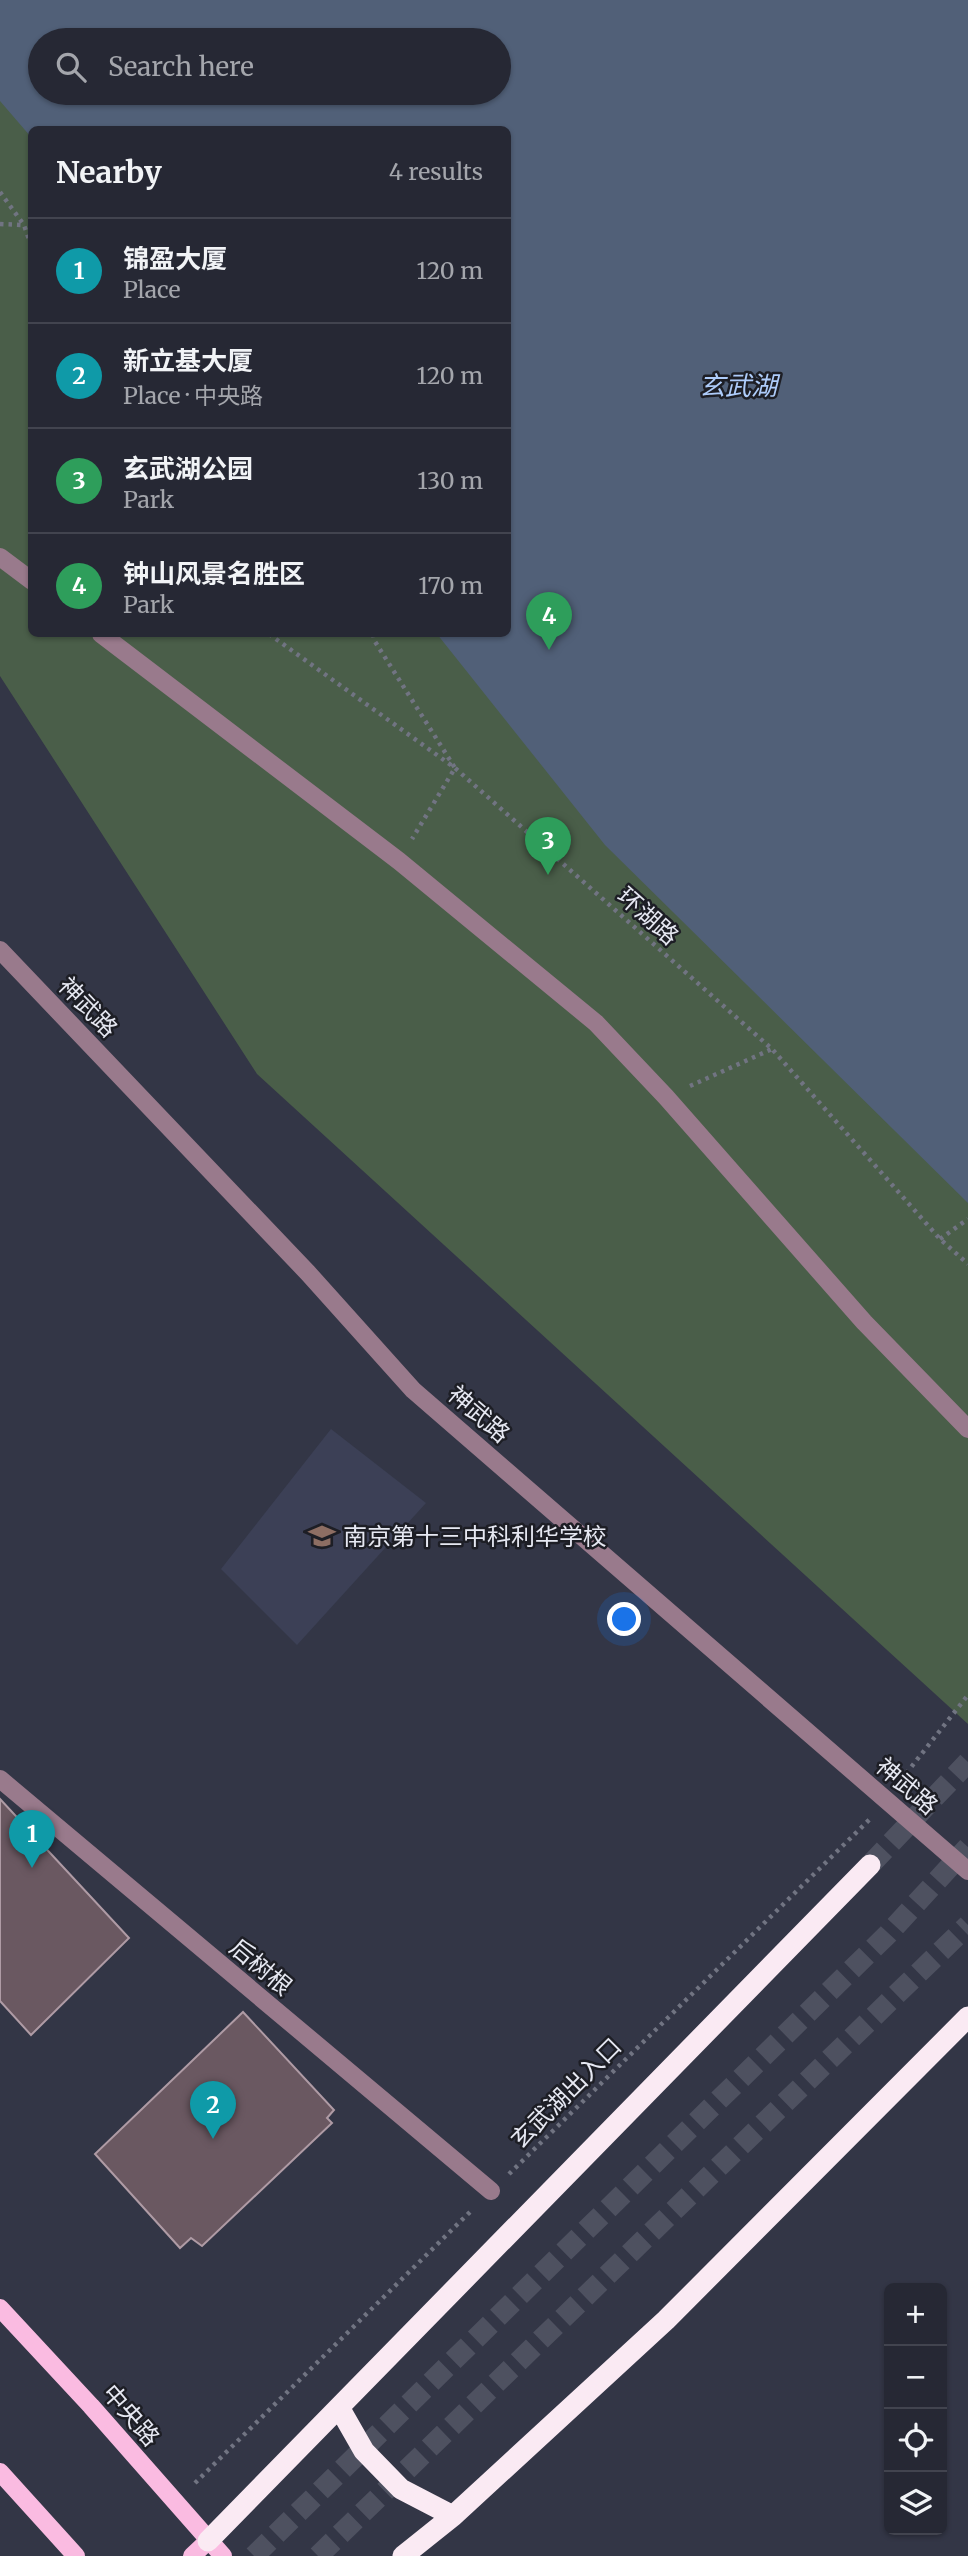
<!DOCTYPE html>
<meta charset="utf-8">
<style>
body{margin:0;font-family:Merriweather,"Noto Sans SC",serif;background:#323440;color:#f1f3f6}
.controls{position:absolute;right:21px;bottom:21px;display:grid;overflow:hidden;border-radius:10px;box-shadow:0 2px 5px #0004}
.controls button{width:63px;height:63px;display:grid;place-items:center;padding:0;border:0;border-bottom:2px solid #42444f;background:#262834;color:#f1f3f6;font:35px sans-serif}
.you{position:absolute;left:625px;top:1620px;width:24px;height:24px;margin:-18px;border:5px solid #fff;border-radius:50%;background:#1a73e8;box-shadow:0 0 0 10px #1a73e833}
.badge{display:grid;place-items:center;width:46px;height:46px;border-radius:50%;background:#bca0f2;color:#fff;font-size:23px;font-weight:700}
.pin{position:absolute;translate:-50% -58px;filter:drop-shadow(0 2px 4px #0008)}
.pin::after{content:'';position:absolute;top:37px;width:24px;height:21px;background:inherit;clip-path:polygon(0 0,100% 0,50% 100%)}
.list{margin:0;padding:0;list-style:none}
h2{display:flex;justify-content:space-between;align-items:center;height:91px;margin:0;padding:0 28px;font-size:30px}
h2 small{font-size:23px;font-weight:400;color:#a4a6ac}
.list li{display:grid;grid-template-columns:46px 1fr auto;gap:21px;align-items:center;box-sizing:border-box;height:105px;padding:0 28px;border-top:2px solid #42444f}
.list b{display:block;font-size:26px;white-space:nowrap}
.list p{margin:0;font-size:23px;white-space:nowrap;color:#a4a6ac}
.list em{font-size:23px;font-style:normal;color:#a4a6ac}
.icon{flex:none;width:38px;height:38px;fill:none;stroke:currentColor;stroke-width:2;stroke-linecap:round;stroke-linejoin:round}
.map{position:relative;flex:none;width:968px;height:2556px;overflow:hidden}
.search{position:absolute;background:#262834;box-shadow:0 2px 5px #0004;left:28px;top:28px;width:483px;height:77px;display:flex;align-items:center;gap:18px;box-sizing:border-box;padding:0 24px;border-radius:38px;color:#a4a6ac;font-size:26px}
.panel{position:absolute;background:#262834;box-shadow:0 2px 5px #0004;left:28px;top:126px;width:483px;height:511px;border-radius:10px}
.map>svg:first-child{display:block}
.built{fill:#3c4056}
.green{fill:#4a5e49;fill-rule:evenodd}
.water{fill:#516078;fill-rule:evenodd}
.building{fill:#6a5861;stroke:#af9ba5;stroke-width:2}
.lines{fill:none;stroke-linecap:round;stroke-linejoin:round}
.highway-tunnel{stroke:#4e5160;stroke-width:21;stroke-dasharray:21 10;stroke-linecap:butt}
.path{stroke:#717482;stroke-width:4.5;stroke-dasharray:3.5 5;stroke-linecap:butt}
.minor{stroke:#997a8c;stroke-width:18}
.major{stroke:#fabbe1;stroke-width:18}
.highway{stroke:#faeaf3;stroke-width:21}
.labels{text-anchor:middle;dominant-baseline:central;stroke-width:5;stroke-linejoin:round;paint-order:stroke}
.street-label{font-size:24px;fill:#e6e8f2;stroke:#1d1e25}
.poi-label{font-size:24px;fill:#e6e8f2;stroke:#1d1e25;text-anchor:start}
.water-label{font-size:26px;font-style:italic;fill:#aeccfa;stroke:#1d1e25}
</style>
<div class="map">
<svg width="968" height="2556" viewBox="0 0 968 2556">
<rect width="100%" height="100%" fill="#333646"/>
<path class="built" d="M331 1429 426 1503 297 1645 221 1569Z"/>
<path class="green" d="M0 0H968V1724L257 1074 0 676ZM40 40H499V93H40ZM32 130H508V634H32Z"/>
<path class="water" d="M0 0H968V1203L605 845 437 634H508V130H32L31 137 0 101ZM40 40H499V93H40Z"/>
<path class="building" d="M0 1799 129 1938 31 2035 0 2001Z
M243 2012 334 2110 327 2118 332 2123 202 2246 191 2238 180 2248 95 2154Z"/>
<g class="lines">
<path class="highway-tunnel" d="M870 1865 968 1762
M254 2556 888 1934 968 1847
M318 2556 968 1925"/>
<path class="path" d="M0 192 24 225 32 248
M0 224 23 225
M269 634 455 768 772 1049 940 1239 968 1264
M373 634 374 640 455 768 412 839
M690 1086 772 1049
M940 1239 968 1219
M901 1780 968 1695
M509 2174 870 1819
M195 2483 473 2209"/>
<path class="minor" d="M0 557 32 581
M101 634 399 861 596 1023 666 1097 864 1322 968 1429
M0 950 308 1273 413 1390 968 1871
M0 1779 491 2191"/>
<path class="major" d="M0 2308 91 2406 223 2556
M0 2472 76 2556
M192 2556 208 2541"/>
<path class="highway" d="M340 2409 364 2451 401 2489 453 2516
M208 2541 870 1865
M403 2556 453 2516 666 2320 968 2017"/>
</g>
<defs>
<symbol id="university-bare" viewBox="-9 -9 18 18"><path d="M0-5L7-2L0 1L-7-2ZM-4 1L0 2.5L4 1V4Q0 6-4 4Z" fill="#8d6e63" stroke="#1d1e25" stroke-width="2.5" paint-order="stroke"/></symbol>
</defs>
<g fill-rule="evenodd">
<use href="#university-bare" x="303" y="1517" width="38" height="38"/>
</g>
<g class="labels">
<g class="street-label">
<text transform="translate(648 916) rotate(42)">环湖路</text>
<text transform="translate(88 1007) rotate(46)">神武路</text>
<text transform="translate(479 1414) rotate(41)">神武路</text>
<text transform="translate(907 1786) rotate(41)">神武路</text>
<text transform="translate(261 1967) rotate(40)">后树根</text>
<text transform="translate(566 2093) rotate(-45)">玄武湖出入口</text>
<text transform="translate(131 2415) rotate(49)">中央路</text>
</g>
<g class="poi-label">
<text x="343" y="1536">南京第十三中科利华学校</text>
</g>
<g class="water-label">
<text x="738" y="385">玄武湖</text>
</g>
</g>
</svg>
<div class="controls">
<button>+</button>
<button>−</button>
<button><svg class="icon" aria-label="locate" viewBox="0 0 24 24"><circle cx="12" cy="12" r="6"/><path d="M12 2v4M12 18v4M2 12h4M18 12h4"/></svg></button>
<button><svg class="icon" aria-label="layers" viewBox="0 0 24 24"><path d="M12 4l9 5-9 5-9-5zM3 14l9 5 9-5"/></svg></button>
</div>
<div class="you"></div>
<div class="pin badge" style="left:32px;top:1868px;background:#0f9aa8">1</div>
<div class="pin badge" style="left:213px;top:2139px;background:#0f9aa8">2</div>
<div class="pin badge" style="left:548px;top:875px;background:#2e9e5b">3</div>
<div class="pin badge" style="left:549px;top:650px;background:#2e9e5b">4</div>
<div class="search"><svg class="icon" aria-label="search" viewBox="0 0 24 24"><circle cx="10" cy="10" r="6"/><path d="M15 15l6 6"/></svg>Search here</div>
<section class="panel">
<h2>Nearby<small>4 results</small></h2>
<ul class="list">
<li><span class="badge" style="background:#0f9aa8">1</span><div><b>锦盈大厦</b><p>Place</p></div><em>120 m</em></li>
<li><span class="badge" style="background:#0f9aa8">2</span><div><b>新立基大厦</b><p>Place · 中央路</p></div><em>120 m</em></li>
<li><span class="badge" style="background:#2e9e5b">3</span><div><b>玄武湖公园</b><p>Park</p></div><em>130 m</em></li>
<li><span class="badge" style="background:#2e9e5b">4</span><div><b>钟山风景名胜区</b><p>Park</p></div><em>170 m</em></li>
</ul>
</section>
</div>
